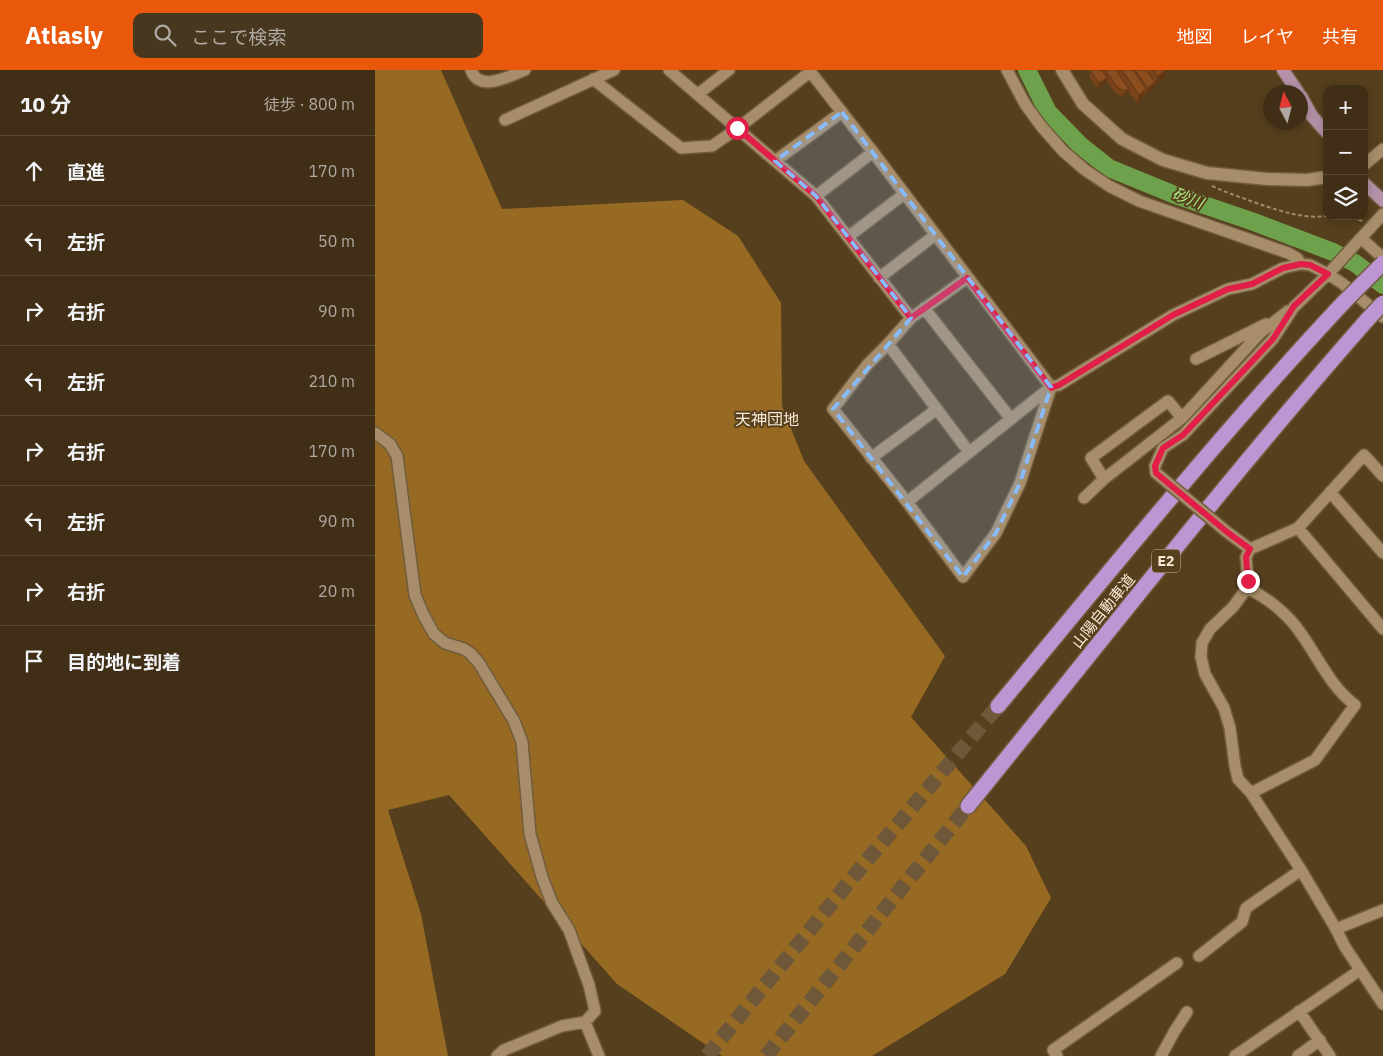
<!DOCTYPE html>
<html lang="ja">
<meta charset="utf-8">
<style>
body{margin:0;font-family:"IBM Plex Sans","Noto Sans JP",sans-serif;background:#47371f;color:#f1f3f6}
.controls{position:absolute;right:15px;top:15px;display:grid;overflow:hidden;border-radius:10px;box-shadow:0 2px 12px #0003}
.controls button{width:45px;height:45px;display:grid;place-items:center;padding:0;border:0;border-bottom:1px solid #594a35;background:#402f16;color:#f1f3f6;font:25px sans-serif}
.compass{position:absolute;left:888px;top:15px;width:45px;height:45px;border-radius:50%;background:#402f16;box-shadow:0 2px 12px #0003;rotate:353deg}
.stop{position:absolute;width:15px;height:15px;margin:-11px;border:4px solid #e11d48;border-radius:50%;background:#fff}
.stop.end{background:#e11d48;border-color:#fff;box-shadow:0 1px 5px #0008}
.list{margin:0;padding:0;list-style:none}
h2{display:flex;justify-content:space-between;align-items:center;height:65px;margin:0;padding:0 20px;font-size:21px}
h2 small{font-size:16px;font-weight:400;color:#aea9a1}
.list li{display:grid;grid-template-columns:32px 1fr auto;gap:15px;align-items:center;box-sizing:border-box;height:70px;padding:0 20px;border-top:1px solid #594a35}
.list b{display:block;font-size:19px;white-space:nowrap}
.list em{font-size:16px;font-style:normal;color:#aea9a1}
.icon{flex:none;width:28px;height:28px;fill:none;stroke:currentColor;stroke-width:2;stroke-linecap:round;stroke-linejoin:round}
.map{position:relative;flex:none;width:1008px;height:986px;overflow:hidden}
header{display:flex;align-items:center;gap:30px;box-sizing:border-box;height:70px;padding:0 25px;background:#ea580c;color:#fff}
header strong{font-size:24px}
nav{display:flex;gap:28px;margin-inline-start:auto;font-size:18px}
.search{width:350px;height:45px;background:#47371f;display:flex;align-items:center;gap:12px;box-sizing:border-box;padding:0 18px;border-radius:10px;color:#aea9a1;font-size:19px}
main{display:flex}
aside{flex:1;background:#402f16}
.map>svg:first-child{display:block}
.forest{fill:#976a23}
.lines{fill:none;stroke-linecap:round;stroke-linejoin:round}
.river{stroke:#6ea14c;stroke-width:18}
.motorway-tunnel{stroke:#6e5839;stroke-width:15;stroke-dasharray:15 8;stroke-linecap:butt}
.minor-casing{stroke:#705c3d;stroke-width:14}
.tertiary-casing{stroke:#705c3d;stroke-width:15}
.primary-casing{stroke:#705c3d;stroke-width:15}
.motorway-casing{stroke:#705c3d;stroke-width:18}
.path{stroke:#9d8a6f;stroke-width:2;stroke-dasharray:4 2.5;stroke-linecap:butt}
.minor{stroke:#a78d69;stroke-width:11}
.tertiary{stroke:#a78d69;stroke-width:12}
.primary{stroke:#b592a9;stroke-width:12}
.motorway{stroke:#be95d3;stroke-width:15}
.minor-bridge-casing{stroke:#705c3d;stroke-width:14;stroke-linecap:butt}
.motorway-bridge-casing{stroke:#705c3d;stroke-width:18;stroke-linecap:butt}
.minor-bridge{stroke:#a78d69;stroke-width:11}
.motorway-bridge{stroke:#be95d3;stroke-width:15}
.wall{fill:#78431b}
.shaded-wall{fill:#623716}
.building{fill:#8c4e1f;stroke:#623716}
.route{stroke:#e11d48;stroke-width:6}
.marked{fill:#87bbfb;fill-opacity:0.2;stroke:#87bbfb;stroke-width:4;stroke-dasharray:10 6;stroke-linejoin:round}
.labels{text-anchor:middle;dominant-baseline:central;stroke-width:4;stroke-linejoin:round;paint-order:stroke}
.shield{fill:#563f1d;stroke:#c7b69e;stroke-width:1}
.shield-label{font-size:14px;font-weight:bold;fill:#f7e9d6}
.street-label{font-size:15px;fill:#f7e9d6;stroke:#563f1d}
.water-label{font-size:16px;font-style:italic;fill:#acef80;stroke:#563f1d}
.neighbourhood-label{font-size:16px;fill:#f7e9d6;stroke:#563f1d}
</style>
<header>
<strong>Atlasly</strong>
<div class="search"><svg class="icon" aria-label="search" viewBox="0 0 24 24"><circle cx="10" cy="10" r="6"/><path d="M15 15l6 6"/></svg>ここで検索</div>
<nav><a>地図</a><a>レイヤ</a><a>共有</a></nav>
</header>
<main>
<aside>
<h2>10 分<small>徒歩 · 800 m</small></h2>
<ul class="list">
<li><svg class="icon" aria-label="ahead" viewBox="0 0 24 24"><path d="M12 20V5M6 11l6-6 6 6"/></svg><div><b>直進</b></div><em>170 m</em></li>
<li><svg class="icon" aria-label="left" viewBox="0 0 24 24"><path d="M17 20v-9H6M10 6l-5 5 5 5"/></svg><div><b>左折</b></div><em>50 m</em></li>
<li><svg class="icon" aria-label="right" viewBox="0 0 24 24"><path d="M7 20v-9h11M14 6l5 5-5 5"/></svg><div><b>右折</b></div><em>90 m</em></li>
<li><svg class="icon" aria-label="left" viewBox="0 0 24 24"><path d="M17 20v-9H6M10 6l-5 5 5 5"/></svg><div><b>左折</b></div><em>210 m</em></li>
<li><svg class="icon" aria-label="right" viewBox="0 0 24 24"><path d="M7 20v-9h11M14 6l5 5-5 5"/></svg><div><b>右折</b></div><em>170 m</em></li>
<li><svg class="icon" aria-label="left" viewBox="0 0 24 24"><path d="M17 20v-9H6M10 6l-5 5 5 5"/></svg><div><b>左折</b></div><em>90 m</em></li>
<li><svg class="icon" aria-label="right" viewBox="0 0 24 24"><path d="M7 20v-9h11M14 6l5 5-5 5"/></svg><div><b>右折</b></div><em>20 m</em></li>
<li><svg class="icon" aria-label="arrive" viewBox="0 0 24 24"><path d="M6 21V4h12l-3 4 3 4H6"/></svg><div><b>目的地に到着</b></div></li>
</ul>
</aside>
<div class="map">
<svg width="1008" height="986" viewBox="0 0 1008 986">
<rect width="100%" height="100%" fill="#563f1d"/>
<path class="forest" d="M0 0H66L127 139 308 130 363 166 406 233 407 336 429 391 570 586 536 647 651 776 676 828 630 904 497 986H347L242 914 74 725 13 740 46 844 73 986H0Z"/>
<g class="lines">
<path class="river" d="M652 0 673 42 705 75 734 98 800 125 879 152 958 182 980 193 1008 215"/>
<path class="motorway-tunnel" d="M332 986 488 795 623 636
M391 986 593 736"/>
<defs>
<path id="minor" d="M96 0C104 23 135 6 150 0
M294 0 441 126 536 248
M434 0 498 82 676 317 645 413 621 463 588 507 532 432 458 339 492 295 513 274 536 248 592 208
M632 0 650 34 666 56 688 81 710 100 734 116 764 131 913 183 922 188 926 194
M218 9 306 78 337 76 363 58 435 2
M323 24 354 0
M130 50 239 0
M400 91 467 42
M989 95 1008 79
M441 126 498 82
M1008 144 986 168 1008 188
M473 167 529 124
M504 208 560 165
M549 238 636 349
M513 274 594 382
M821 289 891 254
M0 363 15 374 22 386 40 525 48 544 59 564 70 573 89 579 95 583 104 593 139 651 147 672 155 764 167 807 177 833 194 860 214 915 220 941 210 952 187 956 129 980 122 986
M496 388 562 339
M781 403 780 396 788 378 808 365 898 269 919 237 953 204 986 168
M1008 406 989 385 923 458 875 479 871 487 873 511 872 518 858 537 835 559 827 573 826 587 830 604 849 638 855 658 860 696 863 709 876 723 926 800 961 859 970 877 1008 934
M729 409 716 388 793 331 807 348
M955 422 1008 483
M709 428 729 409 807 348 885 263 913 241
M532 432 676 317 684 315 798 245 853 219 877 214 908 198 926 194 935 195 953 204 968 214 1008 247
M923 458 1008 559
M852 462 875 479
M872 518C893 528 914 545 927 565 944 589 956 617 980 635L940 690 876 723
M961 859 1008 840
M824 886 867 852 871 838 926 800
M924 941 955 986
M210 952 224 986
M682 986 678 980 802 893
M786 986 799 962 812 942
M860 986 985 900
M923 986 945 970"/>
<path id="tertiary" d="M687 0 708 34 747 69 788 90 832 103 892 109 932 110 952 107"/>
<path id="primary" d="M908 0 923 22
M926 26 937 46 952 63
M989 113 1008 131"/>
<path id="motorway" d="M623 636C736 500 848 361 969 232
M593 736C725 573 854 407 992 250"/>
</defs>
<use href="#minor" class="minor-casing"/>
<use href="#tertiary" class="tertiary-casing"/>
<use href="#primary" class="primary-casing"/>
<use href="#motorway" class="motorway-casing"/>
<path class="path" d="M837 116C852 123 868 128 884 134 906 141 928 149 952 146
M971 146 988 151"/>
<use href="#minor" class="minor"/>
<use href="#tertiary" class="tertiary"/>
<use href="#primary" class="primary"/>
<use href="#motorway" class="motorway"/>
<defs>
<path id="minor-bridge" d="M781 403 852 462"/>
<path id="motorway-bridge" d="M969 232 1008 193
M992 250 1008 233"/>
</defs>
<use href="#minor-bridge" class="minor-bridge-casing"/>
<use href="#motorway-bridge" class="motorway-bridge-casing"/>
<use href="#minor-bridge" class="minor-bridge"/>
<use href="#motorway-bridge" class="motorway-bridge"/>
</g>
<path class="wall" d="M714 0H792L790 7 780 14 779 13 778 18 771 24 770 23 768 27 762 33 753 21 752 24 748 26 741 24 731 10 730 14 722 18 714 6 716 3Z"/>
<path class="shaded-wall" d="M791 0H792L790 7 780 14 783 6Z
M732 8 730 14 722 18 724 13Z
M780 12 778 18 771 24 773 18Z
M754 19 752 24 748 26 750 21Z
M771 19 768 27 762 33 764 25Z"/>
<path class="building" d="M717 0H727L732 8 724 13 716 1Z
M730 0H741L754 19 750 21 743 18Z
M747 0H758L771 19 764 25Z
M760 0H771L780 12 773 18Z
M778 0H791L783 6Z"/>
<g class="lines">
<path class="route" d="M362 58 441 126 536 248 592 208 676 318 684 315 798 245 853 219 877 214 908 198 926 194 935 195 953 204 919 236 898 269 808 365 788 378 780 396 781 403 852 462 875 479 871 487 873 511"/>
</g>
<path class="marked" d="M467 42 676 317 645 413 621 463 588 507 458 339 536 248 441 126 400 91Z"/>
<g class="labels">
<rect class="shield" x="777" y="479.5" width="28" height="23" rx="4"/>
<g class="shield-label">
<text x="791" y="491">E2</text>
</g>
<g class="street-label">
<text transform="translate(728 541) rotate(-51)">山陽自動車道</text>
</g>
<g class="water-label">
<text transform="translate(813 128) rotate(21)">砂川</text>
</g>
<g class="neighbourhood-label">
<text x="392" y="349">天神団地</text>
</g>
</g>
</svg>
<div class="controls">
<button>+</button>
<button>−</button>
<button><svg class="icon" aria-label="layers" viewBox="0 0 24 24"><path d="M12 4l9 5-9 5-9-5zM3 14l9 5 9-5"/></svg></button>
</div>
<svg class="compass" viewBox="-18 -18 36 36"><path d="M0-13l5 13h-10z" fill="#e53935"/><path d="M0 13l5-13h-10z" fill="#aea9a1"/></svg>
<div class="stop" style="left:362px;top:58px"></div>
<div class="stop end" style="left:873px;top:511px"></div>
</div>
</main>
